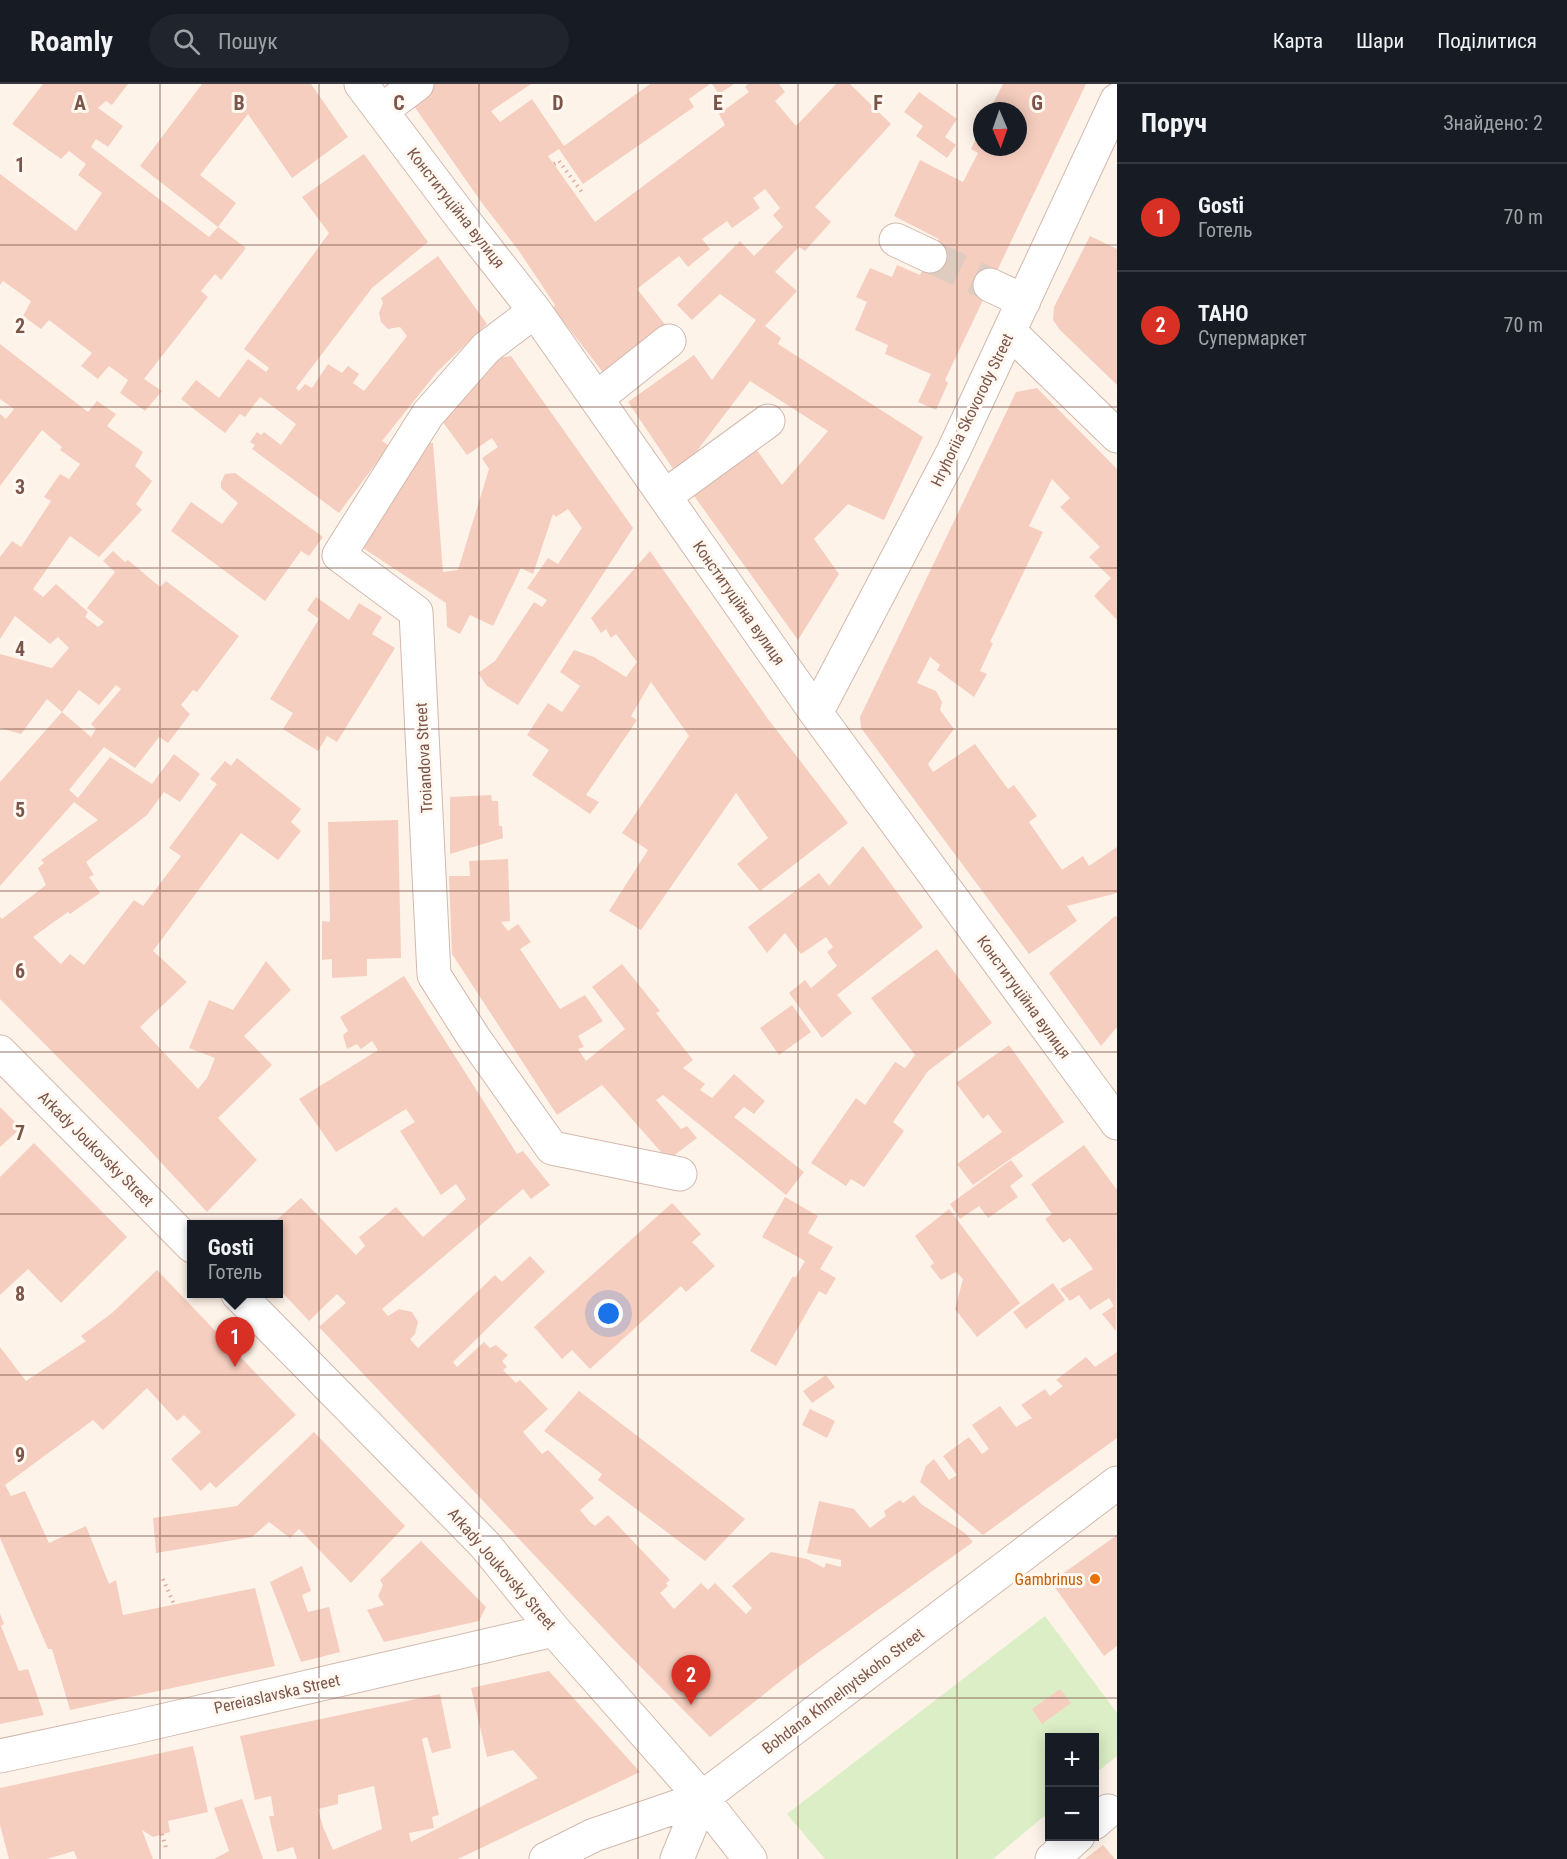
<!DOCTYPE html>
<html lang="uk">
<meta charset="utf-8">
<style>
body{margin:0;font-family:"Roboto Condensed",sans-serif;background:#20242c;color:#f1f3f6}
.controls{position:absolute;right:18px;bottom:18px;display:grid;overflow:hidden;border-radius:0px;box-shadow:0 3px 15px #0003}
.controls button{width:54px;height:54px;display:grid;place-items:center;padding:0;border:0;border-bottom:2px solid #363941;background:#171b24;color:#f1f3f6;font:30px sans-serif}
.compass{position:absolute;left:973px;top:18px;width:54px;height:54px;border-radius:50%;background:#171b24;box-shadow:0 3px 15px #0003;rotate:178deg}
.you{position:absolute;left:609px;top:1230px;width:21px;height:21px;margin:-15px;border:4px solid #fff;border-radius:50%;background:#1a73e8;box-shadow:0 0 0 9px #1a73e833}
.badge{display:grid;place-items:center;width:39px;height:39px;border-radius:50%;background:#d93025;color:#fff;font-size:20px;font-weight:700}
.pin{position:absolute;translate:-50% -50px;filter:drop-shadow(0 2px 3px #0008)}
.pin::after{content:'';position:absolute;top:32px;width:21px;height:18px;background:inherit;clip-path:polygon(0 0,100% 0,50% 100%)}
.popup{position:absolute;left:187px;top:1136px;width:96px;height:78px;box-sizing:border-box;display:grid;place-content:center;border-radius:0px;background:#171b24;filter:drop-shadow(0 2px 4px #0005);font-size:20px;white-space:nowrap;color:#9ea1a6}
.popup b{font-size:22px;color:#f1f3f6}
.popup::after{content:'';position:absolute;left:50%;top:100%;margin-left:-12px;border:12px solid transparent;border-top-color:#171b24}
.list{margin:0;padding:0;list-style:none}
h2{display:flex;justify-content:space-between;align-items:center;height:78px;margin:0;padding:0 24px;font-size:26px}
h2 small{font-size:20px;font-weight:400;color:#9ea1a6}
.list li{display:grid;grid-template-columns:39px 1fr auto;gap:18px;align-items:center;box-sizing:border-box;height:108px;padding:0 24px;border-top:2px solid #363941}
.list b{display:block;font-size:22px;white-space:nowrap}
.list p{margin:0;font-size:20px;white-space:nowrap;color:#9ea1a6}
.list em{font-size:20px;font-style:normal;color:#9ea1a6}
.icon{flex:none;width:33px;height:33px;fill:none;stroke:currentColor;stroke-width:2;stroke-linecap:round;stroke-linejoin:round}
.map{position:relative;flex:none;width:1117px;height:1775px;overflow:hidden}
header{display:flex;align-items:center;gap:36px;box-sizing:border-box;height:84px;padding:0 30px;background:#171b24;border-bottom:2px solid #363941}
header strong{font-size:28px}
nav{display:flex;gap:33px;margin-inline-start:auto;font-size:21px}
.search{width:420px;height:54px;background:#20242c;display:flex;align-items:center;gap:15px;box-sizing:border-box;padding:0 21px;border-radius:33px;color:#9ea1a6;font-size:22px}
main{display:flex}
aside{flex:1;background:#171b24}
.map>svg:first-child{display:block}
.green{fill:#dbeec6}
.building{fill:#f6cebf;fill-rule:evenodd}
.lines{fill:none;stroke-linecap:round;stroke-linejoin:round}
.minor-tunnel{stroke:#deccc1;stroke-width:33;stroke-dasharray:33 16;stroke-linecap:butt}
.minor-casing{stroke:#d2b9ad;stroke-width:35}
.path{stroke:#dcb0a1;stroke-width:4;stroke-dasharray:1.5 4.5;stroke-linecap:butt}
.minor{stroke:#fff;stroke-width:33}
.grid{fill:none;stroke:#7c554a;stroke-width:1.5;stroke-opacity:0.55}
.food-dot{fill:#e8710a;stroke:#fff8f1;stroke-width:2}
.labels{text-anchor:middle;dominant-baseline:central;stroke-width:6;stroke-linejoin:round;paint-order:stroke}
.street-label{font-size:16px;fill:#7c554a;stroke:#fff8f1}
.food-label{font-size:16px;fill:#c56008;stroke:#fff8f1;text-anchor:end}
.grid-label{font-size:20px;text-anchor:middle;font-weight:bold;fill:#7c554a;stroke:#fff8f1;stroke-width:6;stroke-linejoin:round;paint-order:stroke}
</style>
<header>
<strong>Roamly</strong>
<div class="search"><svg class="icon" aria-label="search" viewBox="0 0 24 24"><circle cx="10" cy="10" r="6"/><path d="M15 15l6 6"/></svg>Пошук</div>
<nav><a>Карта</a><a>Шари</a><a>Поділитися</a></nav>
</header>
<main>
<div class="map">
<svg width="1117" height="1775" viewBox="0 0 1117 1775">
<rect width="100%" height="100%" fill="#fef3e9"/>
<path class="green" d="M1045 1532 1117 1629V1672L1095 1690 1094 1654H1050L1049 1728 993 1775H825L787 1730Z"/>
<path class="building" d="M43 0H128L112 21 106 17 98 24 123 42 108 63 96 55 91 63 209 153 218 143 140 82 202 0H311L348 53 292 94 248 30 200 91 236 119 218 143 246 164 221 196 215 190 201 207 208 213 144 295 162 307 145 327 120 309 128 296 109 282 98 295 81 282 92 269 49 236 41 245 23 232 31 217 3 197 0 201V90L76 147 102 109 78 91 86 80 69 67 61 75 12 40Z
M431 0H531L491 27 500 38 532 15 564 62 650 0H710L689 15 694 23 583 100 559 65 548 72 595 138 725 41 719 30 749 8 745 3 748 0H779L785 8 775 17 796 42 836 0H850L891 40 815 123 831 138 805 167 799 163 775 188 797 207 765 242 781 254 778 260 923 353 884 436 848 420 814 455 839 490 798 556 689 405 751 358 782 401 828 347 750 297 678 392 628 318 694 271 712 296 756 236 720 210 692 236 677 221 740 157 754 172 783 143 773 131 780 124 765 105 753 114 760 124 732 144 727 137 702 155 710 165 688 183 679 172 637 205 667 243 605 291 553 224 555 221 519 167 482 119 409 15Z
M712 0H734L719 10Z
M1003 0H1086L945 296 948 299 936 326 918 318 931 290 885 270 888 261 855 246 867 218 856 213 870 184 892 193 897 181 920 191 939 155 894 132 920 76 963 98 978 69 971 65 982 42V63H1018V27H989Z
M919 8 957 35 945 53 956 61 947 74 916 52 923 42 904 28Z
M364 70 428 158 372 204 296 304 299 307 305 300 312 304 328 280 342 289 348 282 359 290 353 299 364 307 407 252 400 243 388 245 381 238 379 229 383 219 381 214 438 172 487 240 437 288 382 357 389 362 339 429 252 365 255 361 250 358 257 348 261 351 264 348 281 361 296 340 260 313 245 333 240 330 225 349 181 315 196 296 219 314 248 275 266 288 269 284 244 265 329 149 302 113Z
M1090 152 1117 165V301L1060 246 1053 236 1054 223Z
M0 260 88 328 97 317 116 330 107 342 143 368 135 382 152 397 136 420 142 426 99 473 70 452 33 505 43 513 56 500 88 528 85 533 98 543 104 538 87 524 115 488 103 477 113 467 125 478 128 476 160 503 166 497 239 552 197 608 193 606 181 621 190 630 168 659 159 653 135 684 104 663 69 706 78 714 110 673 152 700 174 670 200 690 180 718 164 708 147 731 86 778 94 791 89 793 100 809 70 830 68 828 33 853 61 880 70 870 84 881 134 816 143 822 181 772 169 764 217 700 210 695 225 677 231 682 237 674 301 725 291 738 301 747 278 776 241 749 153 867 187 898 140 943 198 1005 207 994 215 974 189 964 209 916 233 926 266 877 291 906 244 952 272 981 218 1034 257 1076 207 1128 143 1059 0 915V833L2 835 46 801 38 784 44 779 41 776 98 736 74 718 0 802V698L62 628 91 653 96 645 91 640 121 605 116 601 99 621 79 606 62 628 47 615 21 650 0 644V570L52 584 69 564 58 553 50 560 15 532 0 555V473L12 457 21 463 51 417 44 413 60 390 69 395 80 380 60 366 62 363 42 346 0 402V330L6 335 14 325 0 315Z
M511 272 633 444 518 621 487 602 478 589 495 577 534 518 542 523 547 516 527 504 548 474 558 480 582 444 568 425 556 433 553 430 533 490 521 484 493 542 470 531 460 550 447 543 446 519 363 464 430 359H433L443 488 458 486 489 385 482 374 498 363 492 354 467 371 442 337 498 274Z
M1037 304 1117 385V536L1094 512 1111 494 1089 473 1100 463 1060 423 1070 414 1052 395 1029 442 1043 448 990 558 993 559 980 587 987 590 974 613 937 586 940 581 930 573 917 599 936 607 942 618 940 626 954 645 928 680 933 688 975 660 1008 705 1014 701 1037 732 1029 738 1062 786 1083 772 1089 782 1117 763V809L1067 822 1077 837 1029 870 861 644 860 633 1016 308Z
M235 389 323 453 309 472 301 467 265 517 171 447 191 418 222 440 238 419 221 404V398L225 390Z
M650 467 768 635 848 739 760 807 737 780 768 754 736 709 641 846 609 827 648 766 622 749 689 652 651 598 631 632 637 636 586 711 599 718 590 730 532 691 549 666 527 651 548 619 562 628 580 602 560 588 574 566 594 573 626 593 637 578 616 550 611 554 606 545 601 549 591 534Z
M316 513 349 536 359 519 382 533 372 550 395 564 337 658 327 652 318 667 283 645 293 629 270 615 319 535 307 526Z
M491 711 492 717H498L499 742H502L503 754 450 770V713Z
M398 736 401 874 367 875V892L332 894V875L322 876V837L330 838 328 738Z
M863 762 923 843 837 911 852 929 822 954 789 909 805 896 811 904 837 882 827 868 833 863 826 853 801 870 785 849 767 869 748 843 819 789 829 802Z
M508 775 510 837 501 838 508 847 518 840 531 858 520 865 560 925 585 911 603 937 578 952 584 963 578 965 586 977 625 945 592 903 622 880 660 927 656 929 693 976 683 984 705 1000 700 1006 712 1014 734 990 765 1017 754 1030 744 1023 734 1033 804 1088 786 1111 663 1011 656 1016 681 1045 687 1042 697 1054 668 1076 602 1001 557 1031 452 870 449 792H470L469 777Z
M1115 832 1117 833V943L1101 962 1049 889Z
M937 865 992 939 928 987 893 1038 904 1047 864 1103 851 1095 846 1102 811 1079 856 1014 865 1021 895 978 905 984 915 971 871 914Z
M404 892 517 1070 523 1067 550 1101 531 1115 523 1105 382 1225 388 1232 399 1225 412 1228 418 1238 415 1250 410 1255 418 1264 495 1191 502 1198 530 1172 545 1188 453 1278 457 1283 484 1258 490 1264 496 1261 508 1271 502 1277 507 1283 503 1286 516 1299 520 1296 548 1325 523 1348 542 1370 548 1366 594 1414 580 1426 589 1437 595 1442 608 1431 670 1496 666 1499 668 1502 660 1509 674 1525 701 1499 708 1506 715 1499 746 1530 752 1524 732 1502 771 1468 807 1475 824 1484 826 1479 841 1483V1476L807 1469 819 1417 854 1425 870 1444 886 1432 884 1427 900 1416 903 1419 914 1411 921 1420 965 1449 973 1458 801 1581 710 1653 619 1561 319 1243 346 1219 337 1210 309 1237 279 1205V1140H272L301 1114 356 1171 365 1162 359 1153 396 1123 423 1153 466 1115 456 1100 441 1111 400 1047 415 1038 406 1025 336 1068 299 1015 378 966 372 957 361 965 357 960 347 965 343 951 348 947 340 933Z
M792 921 811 948 779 971 760 944Z
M1009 961 1064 1038 973 1101 957 1080 1002 1048 988 1030 983 1035 956 999Z
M0 1023 21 1044 0 1063Z
M34 1059 127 1153 61 1219 28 1185 0 1211V1093Z
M1084 1061 1117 1106 1116 1247 1102 1230 1114 1222 1109 1214 1090 1226 1079 1211 1070 1217 1060 1205 1093 1185 1070 1154 1063 1159 1045 1135 1052 1130 1031 1100Z
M1011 1076 1023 1092 1010 1102 1018 1113 988 1134 979 1122 960 1135 950 1120Z
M785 1113 818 1132 808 1149 833 1163 820 1185 836 1194 826 1211 819 1207 776 1282 750 1267 793 1192 795 1194 805 1177 762 1153Z
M672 1119 701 1150 692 1158 715 1182 686 1208 681 1202 590 1285 572 1266 562 1275 534 1243Z
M949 1125 1020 1219 977 1253 955 1225 963 1195 956 1188 941 1196 930 1182 934 1179 915 1152Z
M157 1186 296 1331 216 1404 210 1398 201 1407 171 1375 201 1348 184 1331 177 1337 147 1304 103 1346 93 1336 5 1401 11 1412 25 1407 49 1459 86 1442 109 1500 116 1496 123 1531 255 1504 275 1582 70 1626 52 1565H48L0 1454V1263L26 1297 86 1257 81 1252 112 1229Z
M1053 1199 1065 1216 1026 1245 1013 1228Z
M1117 1268V1354L983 1451 920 1398 926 1382 934 1375 949 1396 957 1391 943 1372 969 1353 982 1370 989 1365 972 1341 1000 1322 1016 1343 1032 1334 1021 1321 1045 1305 1050 1312 1063 1302 1056 1296 1086 1273 1095 1283Z
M826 1291 835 1303 812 1319 803 1307Z
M579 1307 745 1435 705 1477 598 1396 602 1390 544 1347Z
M810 1325 835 1337 827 1354 802 1341Z
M314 1348 405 1442 351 1499 299 1445 290 1454 269 1438 252 1453 156 1469 153 1434 237 1422Z
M1117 1451V1562L1104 1572 1051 1498Z
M421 1457 486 1523 479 1537 384 1558 367 1526 384 1521 378 1512 383 1501 380 1496Z
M302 1482 311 1507 302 1511 308 1528 329 1523 340 1568 301 1578 270 1498Z
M0 1530 4 1540 1 1542 19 1587 28 1585 44 1631 0 1640Z
M549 1587 640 1688 458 1775H297L293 1763 277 1768 269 1732H274L271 1712 255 1716 240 1652 440 1610 451 1664 432 1669 427 1653 422 1655 439 1731 432 1733 434 1744 409 1749 411 1758 538 1694 513 1666 487 1673 471 1604ZM374 1702 382 1745 333 1766 323 1743 318 1725 338 1720V1711Z
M1060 1605 1071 1619 1042 1640 1032 1625Z
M193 1662 208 1728 168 1737 170 1748 153 1753 142 1746 153 1775H77L74 1767 47 1775H9L0 1741V1704Z
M242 1715 263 1775H214L229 1767 214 1724Z
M1103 1761 1115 1775H1085Z"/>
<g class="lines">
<path class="minor-tunnel" d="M930 172 990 201"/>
<defs>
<path id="minor" d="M361 0 462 134 535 227 816 629 1117 1039
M381 27 417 0
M896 156 930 172
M990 201 1024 217
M535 227 486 264 428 330 339 471 416 528 434 891 474 954 552 1064 680 1090
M1010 248 1117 352
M597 314 669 257
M665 412 768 337
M816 629 953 368 1117 16
M0 968 192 1162
M238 1210 485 1461 554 1546 702 1714 750 1775
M0 1672 131 1644 554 1546
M1094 1739 1108 1727
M546 1775 594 1751 702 1714 1117 1399
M677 1775 702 1714
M1052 1775 1078 1752"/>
</defs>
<use href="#minor" class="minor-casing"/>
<path class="path" d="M554 80 559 77 584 111
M163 1495 174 1520
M162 1750 167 1767"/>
<use href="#minor" class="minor"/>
</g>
<path class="grid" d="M160 0V1775M319 0V1775M479 0V1775M638 0V1775M798 0V1775M957 0V1775M0 161H1117M0 323H1117M0 484H1117M0 645H1117M0 807H1117M0 968H1117M0 1130H1117M0 1291H1117M0 1452H1117M0 1614H1117"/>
<circle class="food-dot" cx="1095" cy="1495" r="6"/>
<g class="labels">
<g class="street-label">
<text transform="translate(456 124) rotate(52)">Конституційна вулиця</text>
<text transform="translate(972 326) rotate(-64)">Hryhoriia Skovorody Street</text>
<text transform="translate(739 519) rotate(55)">Конституційна вулиця</text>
<text transform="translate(424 674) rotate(-93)">Troiandova Street</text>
<text transform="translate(1024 913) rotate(54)">Конституційна вулиця</text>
<text transform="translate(96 1065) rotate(45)">Arkady Joukovsky Street</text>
<text transform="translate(502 1485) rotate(49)">Arkady Joukovsky Street</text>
<text transform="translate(843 1607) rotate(-37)">Bohdana Khmelnytskoho Street</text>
<text transform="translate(277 1610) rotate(-13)">Pereiaslavska Street</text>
</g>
<g class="food-label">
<text x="1083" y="1495">Gambrinus</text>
</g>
</g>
<g class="grid-label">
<text x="80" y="26">A</text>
<text x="239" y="26">B</text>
<text x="399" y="26">C</text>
<text x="558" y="26">D</text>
<text x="718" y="26">E</text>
<text x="878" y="26">F</text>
<text x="1037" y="26">G</text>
<text x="20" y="88">1</text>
<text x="20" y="249">2</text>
<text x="20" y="410">3</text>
<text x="20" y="572">4</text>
<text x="20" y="733">5</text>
<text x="20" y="894">6</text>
<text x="20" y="1056">7</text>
<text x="20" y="1217">8</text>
<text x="20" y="1378">9</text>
</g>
</svg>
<div class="controls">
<button>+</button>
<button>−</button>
</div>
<svg class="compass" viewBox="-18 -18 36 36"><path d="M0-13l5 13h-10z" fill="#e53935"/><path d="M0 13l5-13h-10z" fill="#9ea1a6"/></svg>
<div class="you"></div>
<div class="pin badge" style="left:235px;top:1283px">1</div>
<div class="popup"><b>Gosti</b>Готель</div>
<div class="pin badge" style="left:691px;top:1621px">2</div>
</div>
<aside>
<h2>Поруч<small>Знайдено: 2</small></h2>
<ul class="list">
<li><span class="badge">1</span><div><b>Gosti</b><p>Готель</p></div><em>70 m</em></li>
<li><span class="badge">2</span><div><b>TAHO</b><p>Супермаркет</p></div><em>70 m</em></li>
</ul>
</aside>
</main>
